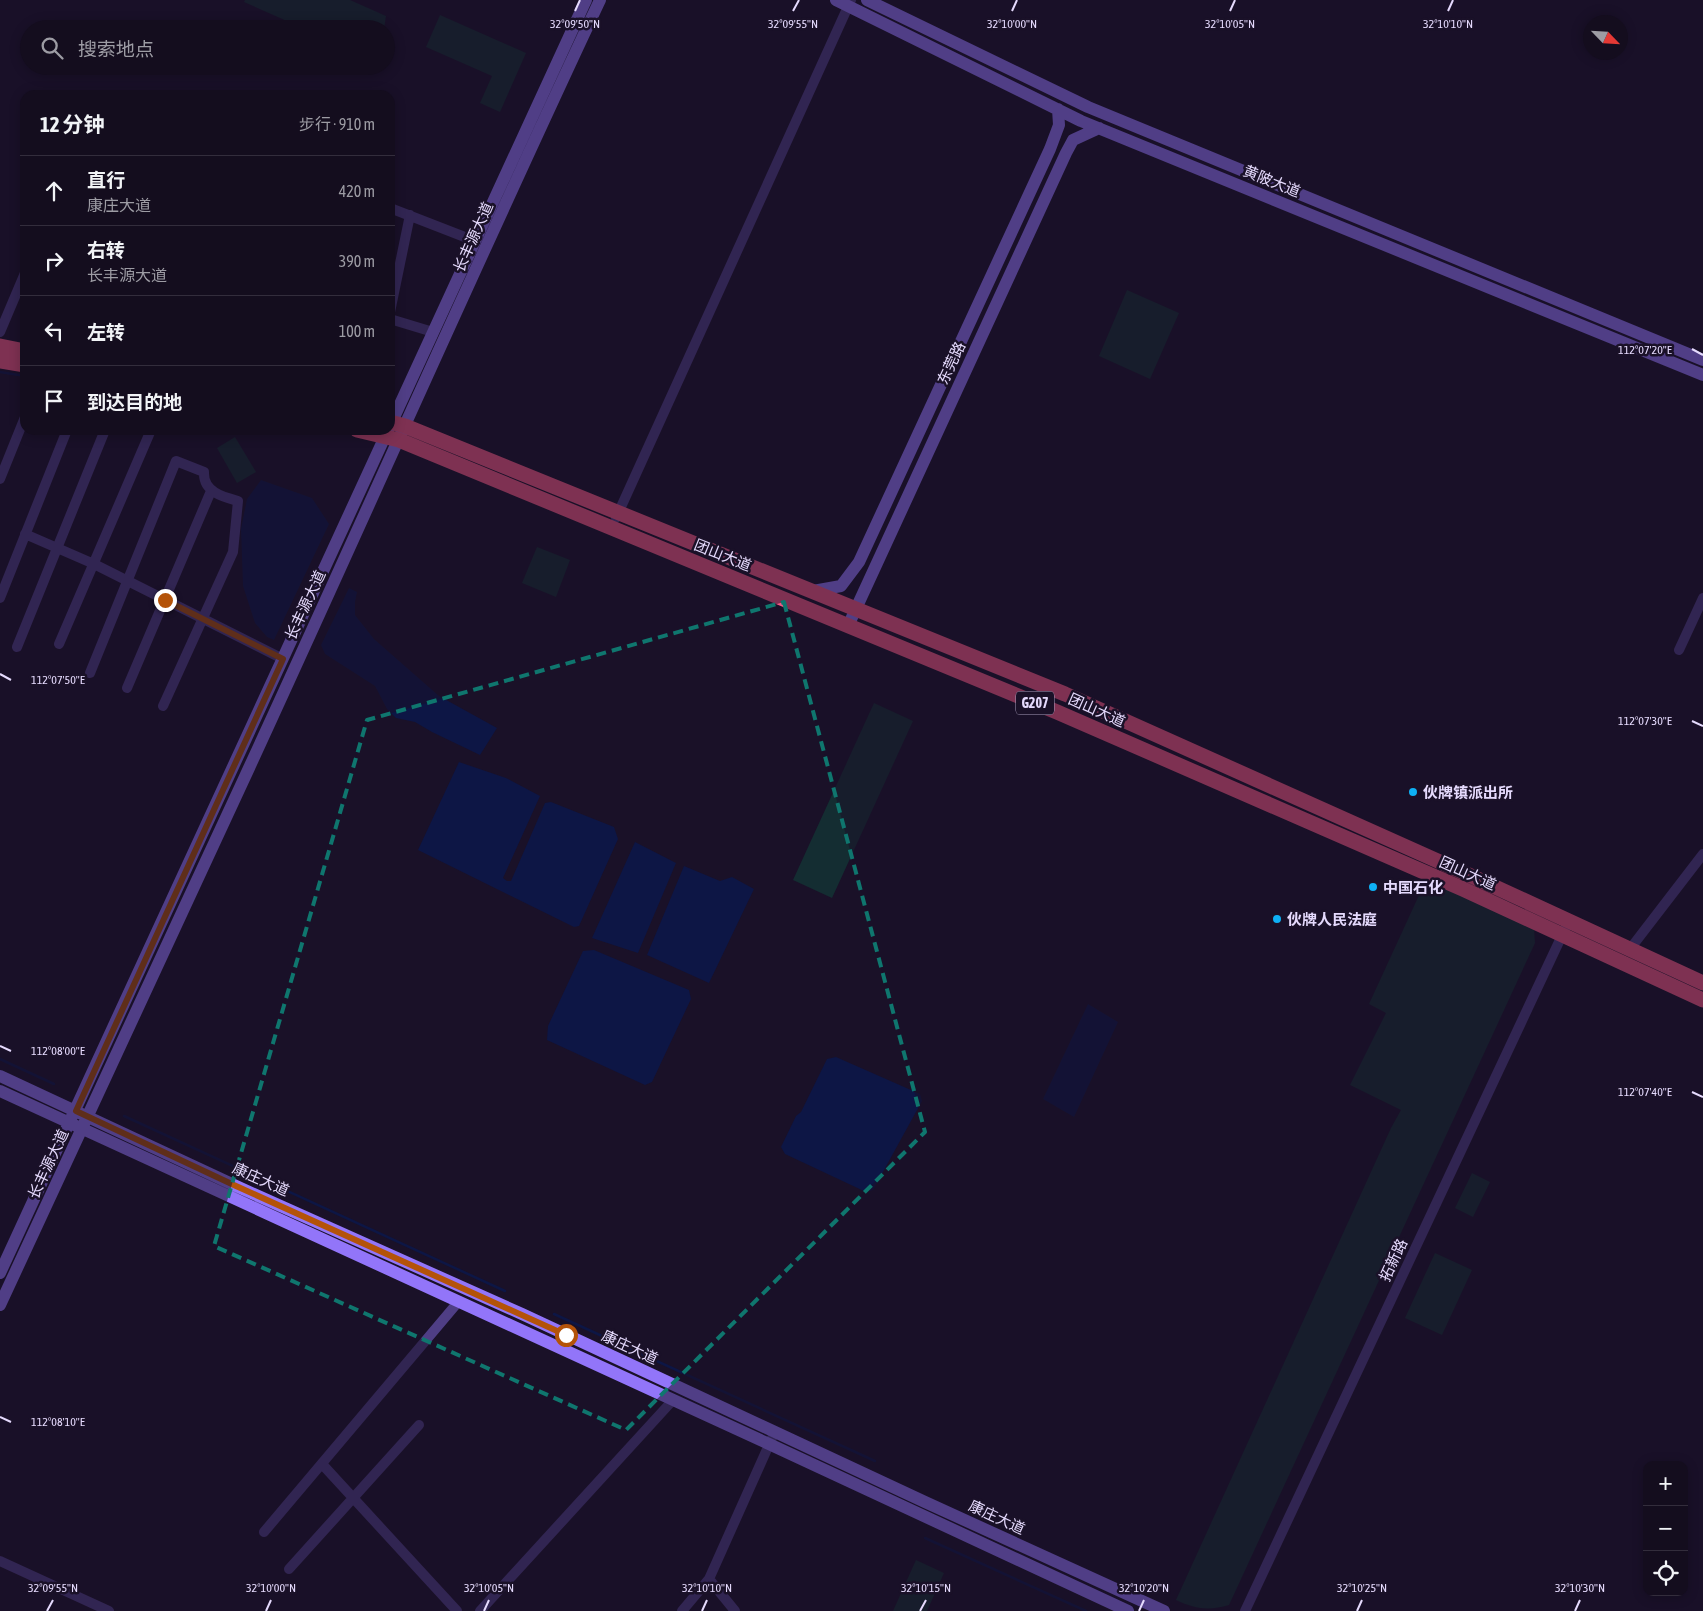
<!DOCTYPE html>
<html lang="zh">
<meta charset="utf-8">
<style>
body{margin:0;font-family:"Asap Condensed","Noto Sans SC",sans-serif;background:#211b2b;color:#f1f3f6}
.controls{position:absolute;right:15px;bottom:15px;display:grid;overflow:hidden;border-radius:10px;box-shadow:0 2px 12px #0003}
.controls button{width:45px;height:45px;display:grid;place-items:center;padding:0;border:0;border-bottom:1px solid #332d3c;background:#140d1e;color:#f1f3f6;font:25px sans-serif}
.compass{position:absolute;left:1583px;top:15px;width:45px;height:45px;border-radius:50%;background:#140d1e;box-shadow:0 2px 12px #0003;rotate:115deg}
.stop{position:absolute;width:15px;height:15px;margin:-11px;border:4px solid #b45309;border-radius:50%;background:#fff}
.stop.end{background:#b45309;border-color:#fff;box-shadow:0 1px 5px #0008}
.list{margin:0;padding:0;list-style:none}
h2{display:flex;justify-content:space-between;align-items:center;height:65px;margin:0;padding:0 20px;font-size:21px}
h2 small{font-size:16px;font-weight:400;color:#9d9ca4}
.list li{display:grid;grid-template-columns:32px 1fr auto;gap:15px;align-items:center;box-sizing:border-box;height:70px;padding:0 20px;border-top:1px solid #332d3c}
.list b{display:block;font-size:19px;white-space:nowrap}
.list p{margin:0;font-size:16px;white-space:nowrap;color:#9d9ca4}
.list em{font-size:16px;font-style:normal;color:#9d9ca4}
.icon{flex:none;width:28px;height:28px;fill:none;stroke:currentColor;stroke-width:2;stroke-linecap:round;stroke-linejoin:round}
.map{position:relative;flex:none;width:1703px;height:1611px;overflow:hidden}
.search{position:absolute;background:#140d1e;box-shadow:0 2px 12px #0003;left:20px;top:20px;width:375px;height:55px;display:flex;align-items:center;gap:12px;box-sizing:border-box;padding:0 18px;border-radius:28px;color:#9d9ca4;font-size:19px}
.panel{position:absolute;background:#140d1e;box-shadow:0 2px 12px #0003;left:20px;top:90px;width:375px;height:345px;border-radius:15px}
.map>svg:first-child{display:block}
.green{fill:#142d32}
.water{fill:#0d1645}
.lines{fill:none;stroke-linecap:round;stroke-linejoin:round}
.stream{stroke:#0d1645;stroke-width:2.5}
.street{stroke:#4f3e85;stroke-width:10}
.secondary{stroke:#9275f9;stroke-width:12}
.highway{stroke:#f85a86;stroke-width:15}
.route{stroke:#b45309;stroke-width:6}
.marked{fill:none;stroke:#0f766e;stroke-width:4;stroke-dasharray:10 6;stroke-linejoin:round}
.ticks{fill:none;stroke:#e5dafd;stroke-width:2}
.poi-dot{fill:#0eb0f5;stroke:#1a1128;stroke-width:2}
.labels{text-anchor:middle;dominant-baseline:central;stroke-width:5;stroke-linejoin:round;paint-order:stroke}
.shield{fill:#1a1128;stroke:#a89ebd;stroke-width:1}
.shield-label{font-size:14px;font-weight:bold;fill:#e5dafd}
.street-label{font-size:15px;fill:#e5dafd;stroke:#1a1128}
.poi-label{font-size:15px;font-weight:bold;fill:#e5dafd;stroke:#1a1128;text-anchor:start}
.ticks-label{font-size:12px;text-anchor:middle;fill:#e5dafd;stroke:#1a1128;stroke-width:5;stroke-linejoin:round;paint-order:stroke}
</style>
<div class="map">
<svg width="1703" height="1611" viewBox="0 0 1703 1611">
<rect width="100%" height="100%" fill="#1a1128"/>
<path class="green" d="M245 0H350L386 16 384 29H305L244 2Z
M440 15 526 53 500 112 480 103 492 76 426 47Z
M1127 290 1179 313 1150 379 1099 356Z
M235 437 256 472 237 483 217 448Z
M537 547 570 560 556 597 522 583Z
M874 703 913 721 832 898 793 880Z
M1426 880 1534 929 1535 943 1229 1605C1209 1611 1195 1609 1176 1600L1391 1128 1401 1110 1350 1085 1386 1013 1369 1004Z
M1472 1173 1490 1182 1473 1217 1455 1208Z
M1435 1253 1472 1270 1442 1335 1405 1318Z
M916 1560 944 1573 927 1611H893Z"/>
<path class="water" d="M261 480 312 498 329 524 274 640 267 637 255 623 243 586 241 529 247 499Z
M349 588 357 592 355 602V615L374 639 439 696 497 728 480 755 432 732 415 722 396 718 387 709 375 686 325 654 321 645Z
M459 762 506 778 540 796 503 878 507 881H511L545 803 551 802 614 827 618 839 579 926 574 927 418 850Z
M635 842 676 863 638 953 592 938Z
M684 866 720 881 732 877 754 889 709 983 647 955Z
M594 950 689 990 691 999 652 1082 645 1085 547 1040 548 1026 583 951Z
M1088 1004 1118 1022 1074 1117 1043 1099Z
M836 1057 920 1094 922 1101 873 1190 866 1192 785 1154 781 1147 796 1116 801 1112 827 1059Z"/>
<g class="lines">
<path class="stream" d="M0 372 25 376
M0 1059 54 1084
M124 1116 505 1291
M554 1314 875 1461
M925 1538 1086 1611"/>
<path class="street" d="M390 208 475 241
M390 312 410 215
M390 319 433 332
M0 332 25 273
M0 479 25 417
M616 518 851 0
M25 534 94 564 283 659
M0 598 67 430
M59 644 151 430
M17 647 105 430
M1679 650 1703 598
M90 673 176 461 204 472C203 492 223 497 238 501L233 552 163 706
M127 688 211 491
M1630 949 1703 854
M322 1464 457 1611
M264 1532 459 1301
M0 1561 109 1611
M289 1569 419 1425
M709 1579 735 1611
M480 1611 673 1400
M682 1611 709 1579 772 1438
M1245 1611 1565 929"/>
<path class="secondary" d="M836 0 1081 121 1703 375
M867 0 1088 107 1703 360
M390 426 586 0
M813 591 841 586 859 562 1050 149 1059 125 1058 109
M848 626 1066 153 1073 140 1099 128
M0 1076 236 1186 522 1314 925 1502 1164 1611
M0 1091 769 1444 1128 1611
M0 1273 388 430
M0 1305C80 1130 163 956 243 781 363 521 478 259 600 0"/>
<path class="highway" d="M0 346 25 351
M0 361 25 365
M390 422 405 426 1065 694 1469 875 1703 983
M357 430 399 440 1057 712 1463 889 1703 1000"/>
</g>
<g class="lines">
<path class="route" d="M165 600 283 659 76 1111 236 1186 566 1335"/>
</g>
<path d="M0 0H1703V1611H0ZM784 602 925 1132 626 1430 214 1246 367 720Z" fill="#1a1128" fill-opacity=".55" fill-rule="evenodd"/>
<path class="marked" d="M784 602 925 1132 626 1430 214 1246 367 720Z"/>
<path class="ticks" d="M575 11 580 0M793 11 799 0M1012 11 1017 0M1230 11 1235 0M1448 11 1453 0M1692 349 1703 355M0 674 11 680M1692 721 1703 726M0 1046 11 1051M1692 1092 1703 1097M0 1417 11 1422M47 1611 53 1600M266 1611 271 1600M484 1611 489 1600M702 1611 707 1600M920 1611 926 1600M1139 1611 1144 1600M1357 1611 1362 1600M1575 1611 1580 1600"/>
<g class="poi-dot">
<circle cx="1413" cy="792" r="5"/>
<circle cx="1373" cy="887" r="5"/>
<circle cx="1277" cy="919" r="5"/>
</g>
<g class="labels">
<rect class="shield" x="1016" y="691.5" width="38" height="23" rx="4"/>
<g class="shield-label">
<text x="1035" y="703">G207</text>
</g>
<g class="street-label">
<text transform="translate(1272 181) rotate(22)">黄陂大道</text>
<text transform="translate(473 237) rotate(-66)">长丰源大道</text>
<text transform="translate(951 363) rotate(-65)">东莞路</text>
<text transform="translate(723 555) rotate(22)">团山大道</text>
<text transform="translate(305 605) rotate(-65)">长丰源大道</text>
<text transform="translate(1097 710) rotate(24)">团山大道</text>
<text transform="translate(1468 873) rotate(24)">团山大道</text>
<text transform="translate(48 1164) rotate(-65)">长丰源大道</text>
<text transform="translate(261 1179) rotate(24)">康庄大道</text>
<text transform="translate(1393 1260) rotate(-65)">拓新路</text>
<text transform="translate(630 1347) rotate(25)">康庄大道</text>
<text transform="translate(997 1517) rotate(25)">康庄大道</text>
</g>
<g class="poi-label">
<text x="1423" y="792">伙牌镇派出所</text>
<text x="1383" y="887">中国石化</text>
<text x="1287" y="919">伙牌人民法庭</text>
</g>
</g>
<g class="ticks-label">
<text x="575" y="28">32°09'50"N</text>
<text x="793" y="28">32°09'55"N</text>
<text x="1012" y="28">32°10'00"N</text>
<text x="1230" y="28">32°10'05"N</text>
<text x="1448" y="28">32°10'10"N</text>
<text x="1645" y="354">112°07'20"E</text>
<text x="58" y="684">112°07'50"E</text>
<text x="1645" y="725">112°07'30"E</text>
<text x="58" y="1055">112°08'00"E</text>
<text x="1645" y="1096">112°07'40"E</text>
<text x="58" y="1426">112°08'10"E</text>
<text x="53" y="1592">32°09'55"N</text>
<text x="271" y="1592">32°10'00"N</text>
<text x="489" y="1592">32°10'05"N</text>
<text x="707" y="1592">32°10'10"N</text>
<text x="926" y="1592">32°10'15"N</text>
<text x="1144" y="1592">32°10'20"N</text>
<text x="1362" y="1592">32°10'25"N</text>
<text x="1580" y="1592">32°10'30"N</text>
</g>
</svg>
<div class="controls">
<button>+</button>
<button>−</button>
<button><svg class="icon" aria-label="locate" viewBox="0 0 24 24"><circle cx="12" cy="12" r="6"/><path d="M12 2v4M12 18v4M2 12h4M18 12h4"/></svg></button>
</div>
<svg class="compass" viewBox="-18 -18 36 36"><path d="M0-13l5 13h-10z" fill="#e53935"/><path d="M0 13l5-13h-10z" fill="#9d9ca4"/></svg>
<div class="stop" style="left:566px;top:1335px"></div>
<div class="stop end" style="left:165px;top:600px"></div>
<div class="search"><svg class="icon" aria-label="search" viewBox="0 0 24 24"><circle cx="10" cy="10" r="6"/><path d="M15 15l6 6"/></svg>搜索地点</div>
<section class="panel">
<h2>12 分钟<small>步行 · 910 m</small></h2>
<ul class="list">
<li><svg class="icon" aria-label="ahead" viewBox="0 0 24 24"><path d="M12 20V5M6 11l6-6 6 6"/></svg><div><b>直行</b><p>康庄大道</p></div><em>420 m</em></li>
<li><svg class="icon" aria-label="right" viewBox="0 0 24 24"><path d="M7 20v-9h11M14 6l5 5-5 5"/></svg><div><b>右转</b><p>长丰源大道</p></div><em>390 m</em></li>
<li><svg class="icon" aria-label="left" viewBox="0 0 24 24"><path d="M17 20v-9H6M10 6l-5 5 5 5"/></svg><div><b>左转</b></div><em>100 m</em></li>
<li><svg class="icon" aria-label="arrive" viewBox="0 0 24 24"><path d="M6 21V4h12l-3 4 3 4H6"/></svg><div><b>到达目的地</b></div></li>
</ul>
</section>
</div>
